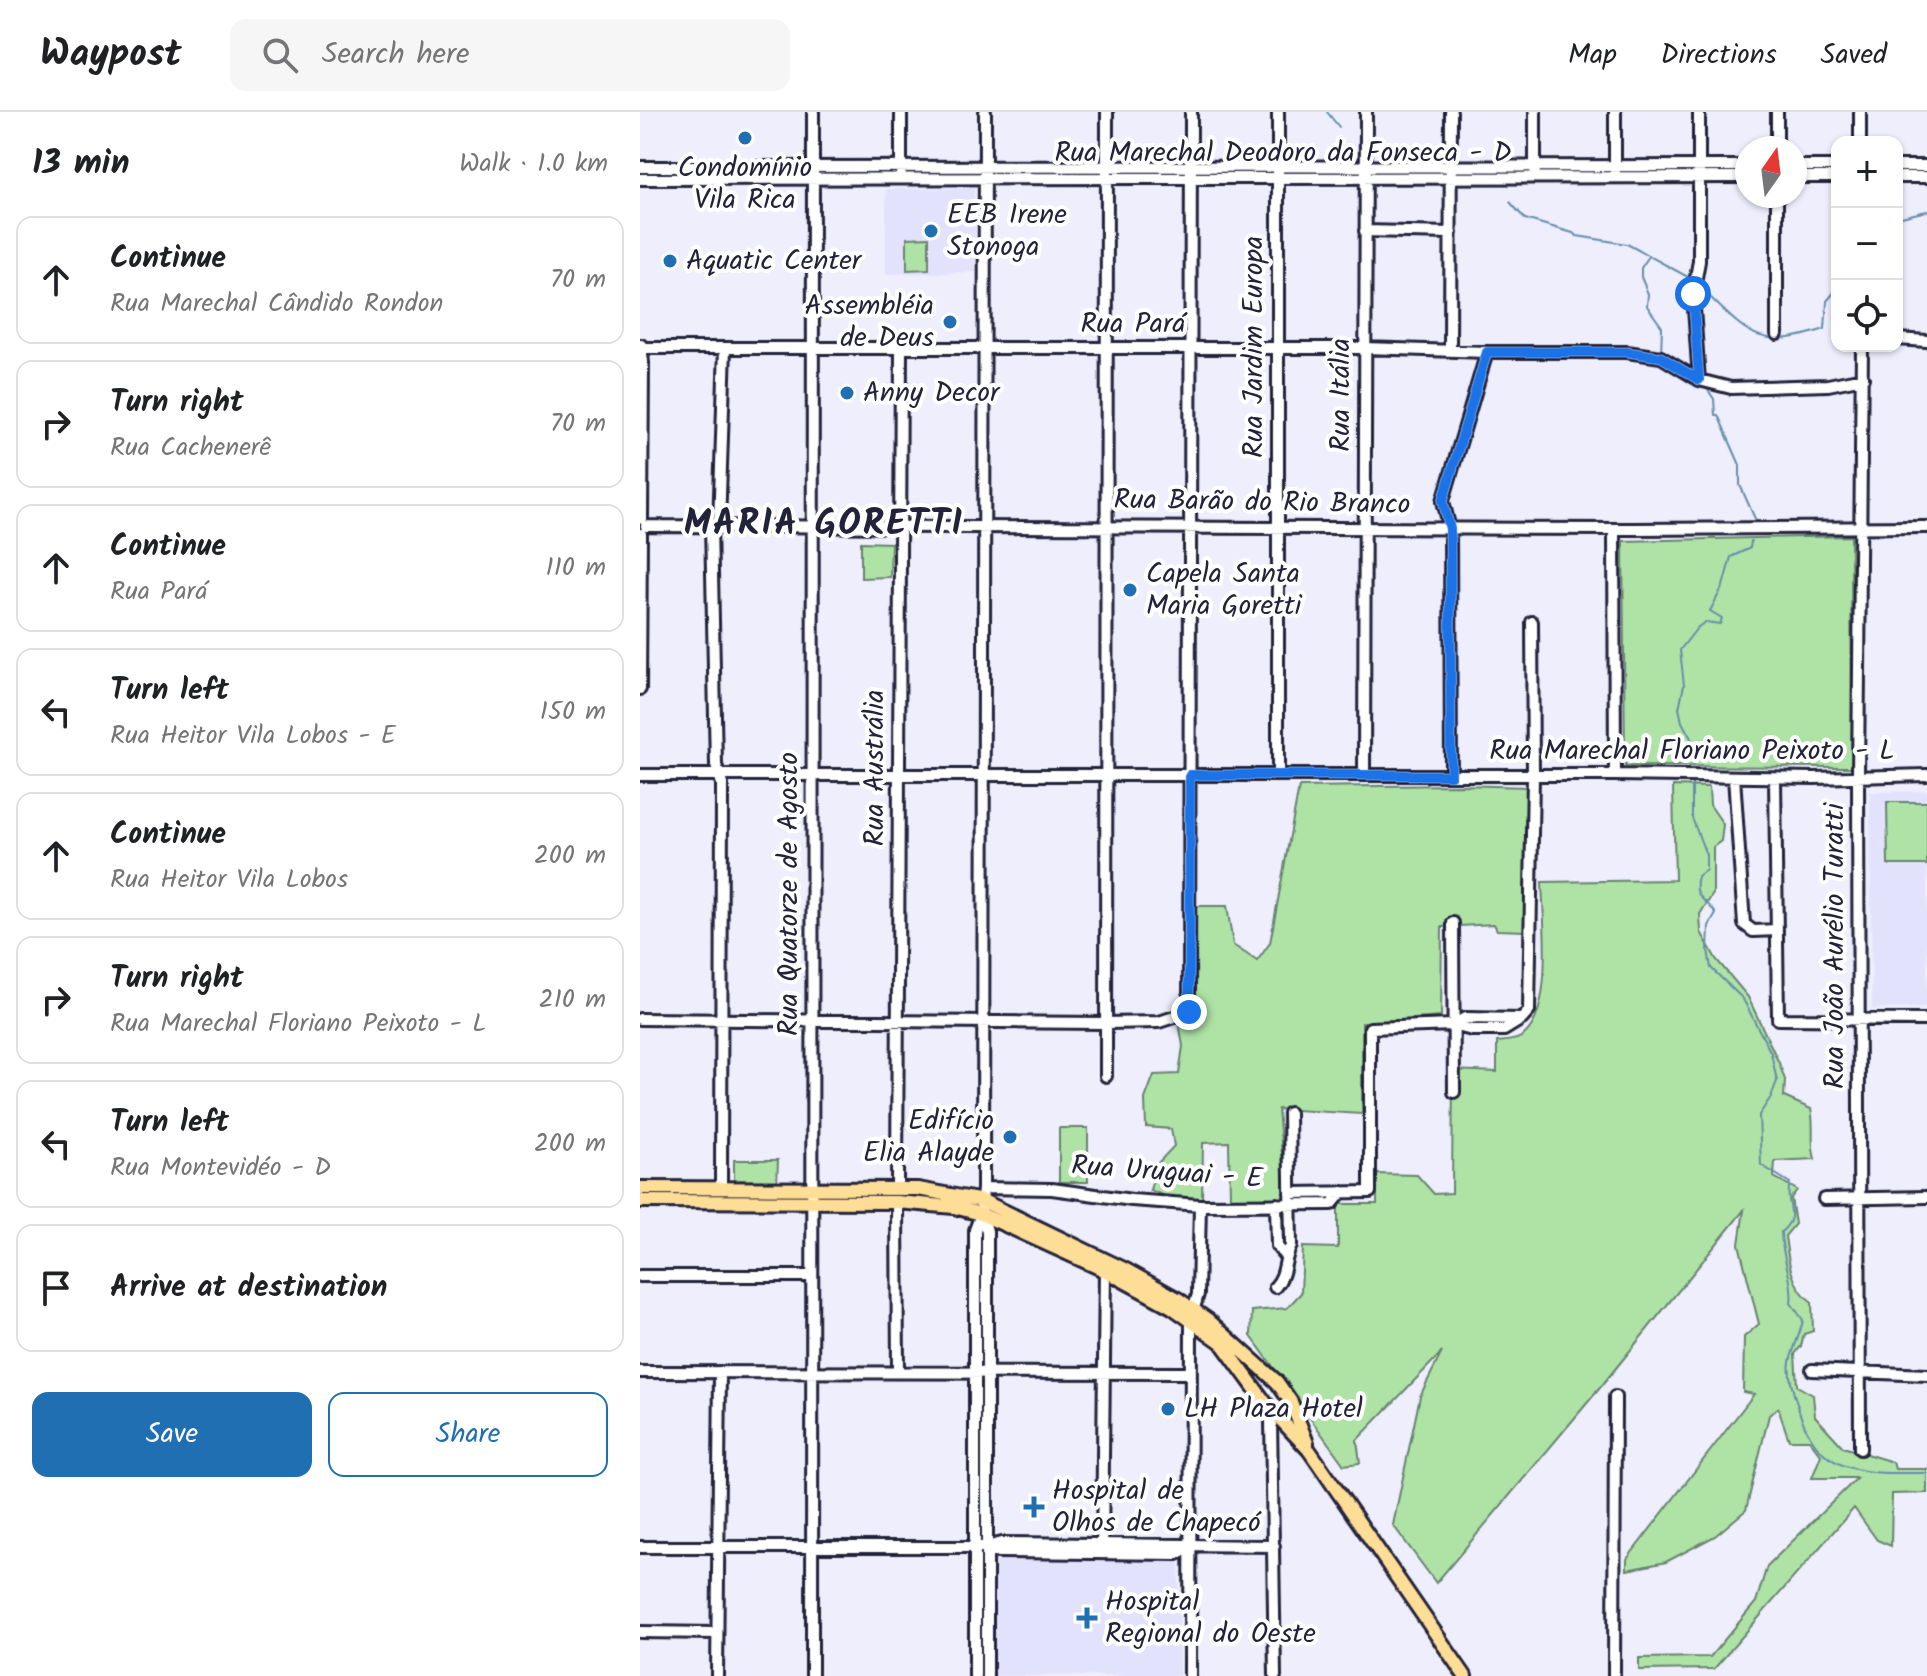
<!DOCTYPE html>
<meta charset="utf-8">
<style>
body{margin:0;font-family:Kalam,sans-serif;background:#f6f6f6;color:#202124}
.controls{position:absolute;right:24px;top:24px;display:grid;overflow:hidden;border-radius:16px;box-shadow:0 2px 6px #0004}
.controls button{width:72px;height:72px;display:grid;place-items:center;padding:0;border:0;border-bottom:2px solid #e0e0e0;background:#fff;color:#202124;font:40px sans-serif}
.compass{position:absolute;left:1095px;top:24px;width:72px;height:72px;border-radius:50%;background:#fff;box-shadow:0 2px 6px #0004;rotate:14deg}
.stop{position:absolute;width:24px;height:24px;margin:-18px;border:6px solid #1a73e8;border-radius:50%;background:#fff}
.stop.end{background:#1a73e8;border-color:#fff;box-shadow:0 2px 8px #0008}
.list{margin:0;padding:0;list-style:none}
h2{display:flex;justify-content:space-between;align-items:center;height:104px;margin:0;padding:0 32px;font-size:34px}
h2 small{font-size:26px;font-weight:400;color:#757577}
.list li{display:grid;grid-template-columns:52px 1fr auto;gap:24px;align-items:center;box-sizing:border-box;height:128px;margin:0 16px 16px;padding:0 16px;border:2px solid #e0e0e0;border-radius:16px}
.list b{display:block;font-size:30px;white-space:nowrap}
.list p{margin:0;font-size:26px;white-space:nowrap;color:#757577}
.list em{font-size:26px;font-style:normal;color:#757577}
.actions{display:flex;gap:16px;padding:24px 32px}
.actions a{flex:1;padding:18px 0;border:2px solid #1f6fb2;border-radius:16px;text-align:center;font-size:28px;color:#1f6fb2}
.actions .main{background:#1f6fb2;color:#fff}
.icon{flex:none;width:44px;height:44px;fill:none;stroke:currentColor;stroke-width:2;stroke-linecap:round;stroke-linejoin:round}
.map{position:relative;flex:none;width:1287px;height:1564px;overflow:hidden}
header{display:flex;align-items:center;gap:48px;box-sizing:border-box;height:112px;padding:0 40px;background:#fff;border-bottom:2px solid #e0e0e0}
header strong{font-size:38px}
nav{display:flex;gap:44px;margin-inline-start:auto;font-size:28px}
.search{width:560px;height:72px;background:#f6f6f6;display:flex;align-items:center;gap:20px;box-sizing:border-box;padding:0 28px;border-radius:16px;color:#757577;font-size:30px}
main{display:flex}
aside{flex:1;background:#fff}
.map>svg:first-child{display:block}
.built{fill:#e3e2fc}
.green{fill:#aee3a5;stroke:#688270;stroke-width:2}
.lines{fill:none;stroke-linecap:round;stroke-linejoin:round}
.stream{stroke:#658daa;stroke-width:2}
.minor-casing{stroke:#22223b;stroke-width:16}
.major-casing{stroke:#22223b;stroke-width:18}
.minor{stroke:#fff;stroke-width:10}
.major{stroke:#fedd96;stroke-width:12}
.route{stroke:#1a73e8;stroke-width:10}
.poi-dot{fill:#1f6fb2;stroke:#fff;stroke-width:3}
.labels{text-anchor:middle;dominant-baseline:central;stroke-width:8;stroke-linejoin:round;paint-order:stroke}
.street-label{font-size:28px;fill:#22223b;stroke:#fff}
.poi-label{font-size:28px;fill:#22223b;stroke:#fff;text-anchor:start}
.district-label{font-size:36px;font-weight:bold;letter-spacing:2px;fill:#22223b;stroke:#fff}
</style>
<header>
<strong>Waypost</strong>
<div class="search"><svg class="icon" aria-label="search" viewBox="0 0 24 24"><circle cx="10" cy="10" r="6"/><path d="M15 15l6 6"/></svg>Search here</div>
<nav><a>Map</a><a>Directions</a><a>Saved</a></nav>
</header>
<main>
<aside>
<h2>13 min<small>Walk · 1.0 km</small></h2>
<ul class="list">
<li><svg class="icon" aria-label="ahead" viewBox="0 0 24 24"><path d="M12 20V5M6 11l6-6 6 6"/></svg><div><b>Continue</b><p>Rua Marechal Cândido Rondon</p></div><em>70 m</em></li>
<li><svg class="icon" aria-label="right" viewBox="0 0 24 24"><path d="M7 20v-9h11M14 6l5 5-5 5"/></svg><div><b>Turn right</b><p>Rua Cachenerê</p></div><em>70 m</em></li>
<li><svg class="icon" aria-label="ahead" viewBox="0 0 24 24"><path d="M12 20V5M6 11l6-6 6 6"/></svg><div><b>Continue</b><p>Rua Pará</p></div><em>110 m</em></li>
<li><svg class="icon" aria-label="left" viewBox="0 0 24 24"><path d="M17 20v-9H6M10 6l-5 5 5 5"/></svg><div><b>Turn left</b><p>Rua Heitor Vila Lobos - E</p></div><em>150 m</em></li>
<li><svg class="icon" aria-label="ahead" viewBox="0 0 24 24"><path d="M12 20V5M6 11l6-6 6 6"/></svg><div><b>Continue</b><p>Rua Heitor Vila Lobos</p></div><em>200 m</em></li>
<li><svg class="icon" aria-label="right" viewBox="0 0 24 24"><path d="M7 20v-9h11M14 6l5 5-5 5"/></svg><div><b>Turn right</b><p>Rua Marechal Floriano Peixoto - L</p></div><em>210 m</em></li>
<li><svg class="icon" aria-label="left" viewBox="0 0 24 24"><path d="M17 20v-9H6M10 6l-5 5 5 5"/></svg><div><b>Turn left</b><p>Rua Montevidéo - D</p></div><em>200 m</em></li>
<li><svg class="icon" aria-label="arrive" viewBox="0 0 24 24"><path d="M6 21V4h12l-3 4 3 4H6"/></svg><div><b>Arrive at destination</b></div></li>
</ul>
<div class="actions"><a class="main">Save</a><a>Share</a></div>
</aside>
<div class="map">
<svg width="1287" height="1564" viewBox="0 0 1287 1564">
<rect width="100%" height="100%" fill="#eeeefd"/>
<filter id="ink" filterUnits="userSpaceOnUse"><feTurbulence type="fractalNoise" baseFrequency=".0125" numOctaves="2"/><feDisplacementMap in="SourceGraphic" scale="16" xChannelSelector="R" yChannelSelector="G"/><feConvolveMatrix kernelMatrix="1 2 1 2 8 2 1 2 1" color-interpolation-filters="sRGB"/></filter>
<g filter="url(#ink)">
<path class="built" d="M334 76 336 160 246 162V77Z
M1287 679V896L1232 897 1230 680Z
M355 1447 539 1448V1564H355Z"/>
<path class="green" d="M289 125V157L267 158V126Z
M1211 424 1212 655 985 654 983 429Z
M221 430 251 431 250 465 221 466Z
M819 673 889 675 886 819 857 818 854 812 802 815 801 905 722 911V1002L638 997 646 1087 590 1086 589 1030 563 1031 562 1087H531L510 1078 517 1052 534 1034 531 1017 506 1015 505 987 514 963 539 962 543 934 539 911 556 901 554 794H587L593 833 617 849 630 831 659 675Z
M1033 674 1069 675 1070 693 1083 712 1081 729 1073 735V782L1060 802 1061 820 1076 847 1108 885 1139 951 1145 968 1144 985 1171 997C1175 1015 1170 1029 1175 1047L1135 1049 1134 1065 1157 1078 1151 1086 1155 1112 1145 1124C1148 1148 1151 1175 1172 1190L1173 1219 1164 1222 1161 1234 1155 1242 1157 1274 1173 1283 1175 1304 1203 1335 1253 1350 1255 1357H1287V1381L1252 1382 1251 1434 1237 1428 1214 1396 1074 1557 999 1558V1546L1070 1545 1116 1490 1127 1454 1217 1366H1172L1181 1343 1169 1328H1149L1138 1296 1129 1303 1106 1398 1075 1424 1026 1450 987 1458V1447L1114 1282 1103 1280 1104 1225 1119 1212 1099 1132 1104 1098 959 1277 796 1471 753 1413 780 1284 802 1240 717 1328 720 1351 704 1353 611 1224 612 1199 647 1196 661 1181 663 1135 698 1136V1092H737V1062L777 1063 794 1082 812 1081 813 958 857 960V930C864 929 875 929 881 925 915 904 903 806 902 770L1035 768Z
M1247 690H1287V753H1248Z
M419 1016H448V1070H419Z
M94 1048H138L137 1071H94Z"/>
<g class="lines">
<path class="stream" d="M687 0 699 15
M870 90 885 107 933 121 937 124 987 132 1048 165
M1257 106 1287 99
M1009 144 1001 156V165L1008 182 1007 194 1022 215 1021 241
M1062 177C1109 223 1118 239 1185 217L1187 189 1197 177
M1066 275 1074 287 1075 303H1078L1100 353V373L1116 409
M1055 651 1053 630 1042 610 1039 596 1044 573 1040 538 1057 516 1065 510 1080 512 1082 506 1070 499 1083 474 1091 445 1110 436 1111 429
M1052 671V706L1066 743V758L1058 764C1052 787 1066 786 1076 802L1069 814 1068 838 1071 856 1103 887 1131 941 1137 969 1131 985 1119 1003 1121 1053 1150 1071C1143 1094 1162 1102 1141 1120 1141 1144 1154 1168 1151 1191L1163 1208C1160 1223 1153 1236 1150 1250 1148 1261 1153 1280 1157 1292 1177 1366 1223 1361 1287 1361"/>
<defs>
<path id="minor" d="M895 0V58
M1059 0V149L1053 182 1059 268
M1220 30V0
M1137 36V0
M1155 54H1197
M1257 54H1287
M0 55 1107 54
M261 59V0
M975 59V0
M1155 65H1197
M1257 65H1287
M0 67 1107 65
M725 119 811 121
M1137 222V84
M1257 227 1287 229
M1 233 3 251 2 407
M0 236H725L847 240H987L1021 245 1059 268 1091 276 1188 273 1223 266
M810 239 811 0
M71 413 76 653 82 672 81 1076
M79 413 85 236
M6 414 992 417 1287 415
M974 417 975 663
M0 577 1 422
M638 662V0
M0 663H975L1174 666 1287 663
M724 663 726 0
M811 663 810 417 803 389 847 240
M1094 665 1104 812 1113 819 1137 818
M1135 666 1138 907 1287 908
M813 811 814 980
M0 907 466 911 519 910 549 900 551 0
M813 913 825 906 882 907
M466 964 467 0
M257 1076 261 236
M343 1076 412 1077 492 1088 560 1093 692 1092 702 1080
M650 1081 730 1080V916L813 913 832 918H864L882 907 889 899 893 663 892 510
M1184 1087 1287 1085
M257 1090 258 1260
M636 1092 637 1134 645 1144
M342 1103 347 1119V1564
M0 1164H172
M635 1175C647 1162 643 1148 651 1134L649 1001
M1172 1258 1287 1263
M0 1260 551 1261
M633 1299 631 1307 635 1564
M1220 1337 1218 665 1222 234
M0 1435H347L362 1431 634 1434
M347 1435 357 1440 537 1442 551 1435
M462 1441 465 1154
M0 1520 77 1521
M77 1564 80 1260
M172 1564 173 0
M335 1564V1118L341 1102 343 1076 345 0
M550 1564 551 1207 558 1182 560 1093
M974 1564 975 1285"/>
<path id="major" d="M0 1076 278 1077 343 1089 486 1158 538 1187 568 1208 637 1270 651 1290 667 1331
M0 1089 257 1090 314 1095 341 1102 464 1158 532 1195 581 1230 627 1293 669 1338 825 1564"/>
</defs>
<use href="#minor" class="minor-casing"/>
<use href="#major" class="major-casing"/>
<use href="#minor" class="minor"/>
<use href="#major" class="major"/>
</g>
</g>
<g class="lines" filter="url(#ink)">
<path class="route" d="M549 900 550 663H811L810 417 803 389 847 240H987L1021 245 1059 268 1053 182"/>
</g>
<g class="poi-dot">
<circle cx="105" cy="26" r="8"/>
<circle cx="291" cy="119" r="8"/>
<circle cx="30" cy="149" r="8"/>
<circle cx="310" cy="210" r="8"/>
<circle cx="207" cy="281" r="8"/>
<circle cx="490" cy="478" r="8"/>
<circle cx="370" cy="1025" r="8"/>
<circle cx="528" cy="1297" r="8"/>
<path d="M390 1383h8v8h8v8h-8v8h-8v-8h-8v-8h8z"/>
<path d="M443 1494h8v8h8v8h-8v8h-8v-8h-8v-8h8z"/>
</g>
<g class="labels">
<g class="street-label">
<text x="643" y="41">Rua Marechal Deodoro da Fonseca - D</text>
<text x="493" y="212">Rua Pará</text>
<text transform="translate(614 235) rotate(-90)">Rua Jardim Europa</text>
<text transform="translate(701 283) rotate(-90)">Rua Itália</text>
<text transform="translate(622 391) rotate(1)">Rua Barão do Rio Branco</text>
<text x="1052" y="639">Rua Marechal Floriano Peixoto - L</text>
<text transform="translate(235 656) rotate(-90)">Rua Austrália</text>
<text transform="translate(149 782) rotate(-90)">Rua Quatorze de Agosto</text>
<text transform="translate(1195 834) rotate(-90)">Rua João Aurélio Turatti</text>
<text transform="translate(527 1061) rotate(4)">Rua Uruguai - E</text>
</g>
<g class="poi-label">
<text x="105" y="56" text-anchor="middle">Condomínio<tspan x="105" dy="32">Vila Rica</tspan></text>
<text x="307" y="103">EEB Irene<tspan x="307" dy="32">Stonoga</tspan></text>
<text x="46" y="149">Aquatic Center</text>
<text x="294" y="194" text-anchor="end">Assembléia<tspan x="294" dy="32">de Deus</tspan></text>
<text x="223" y="281">Anny Decor</text>
<text x="506" y="462">Capela Santa<tspan x="506" dy="32">Maria Goretti</tspan></text>
<text x="354" y="1009" text-anchor="end">Edifício<tspan x="354" dy="32">Elia Alayde</tspan></text>
<text x="544" y="1297">LH Plaza Hotel</text>
<text x="412" y="1379">Hospital de<tspan x="412" dy="32">Olhos de Chapecó</tspan></text>
<text x="465" y="1490">Hospital<tspan x="465" dy="32">Regional do Oeste</tspan></text>
</g>
<g class="district-label">
<text x="184" y="412">MARIA GORETTI</text>
</g>
</g>
</svg>
<div class="controls">
<button>+</button>
<button>−</button>
<button><svg class="icon" aria-label="locate" viewBox="0 0 24 24"><circle cx="12" cy="12" r="6"/><path d="M12 2v4M12 18v4M2 12h4M18 12h4"/></svg></button>
</div>
<svg class="compass" viewBox="-18 -18 36 36"><path d="M0-13l5 13h-10z" fill="#e53935"/><path d="M0 13l5-13h-10z" fill="#757577"/></svg>
<div class="stop" style="left:1053px;top:182px"></div>
<div class="stop end" style="left:549px;top:900px"></div>
</div>
</main>
